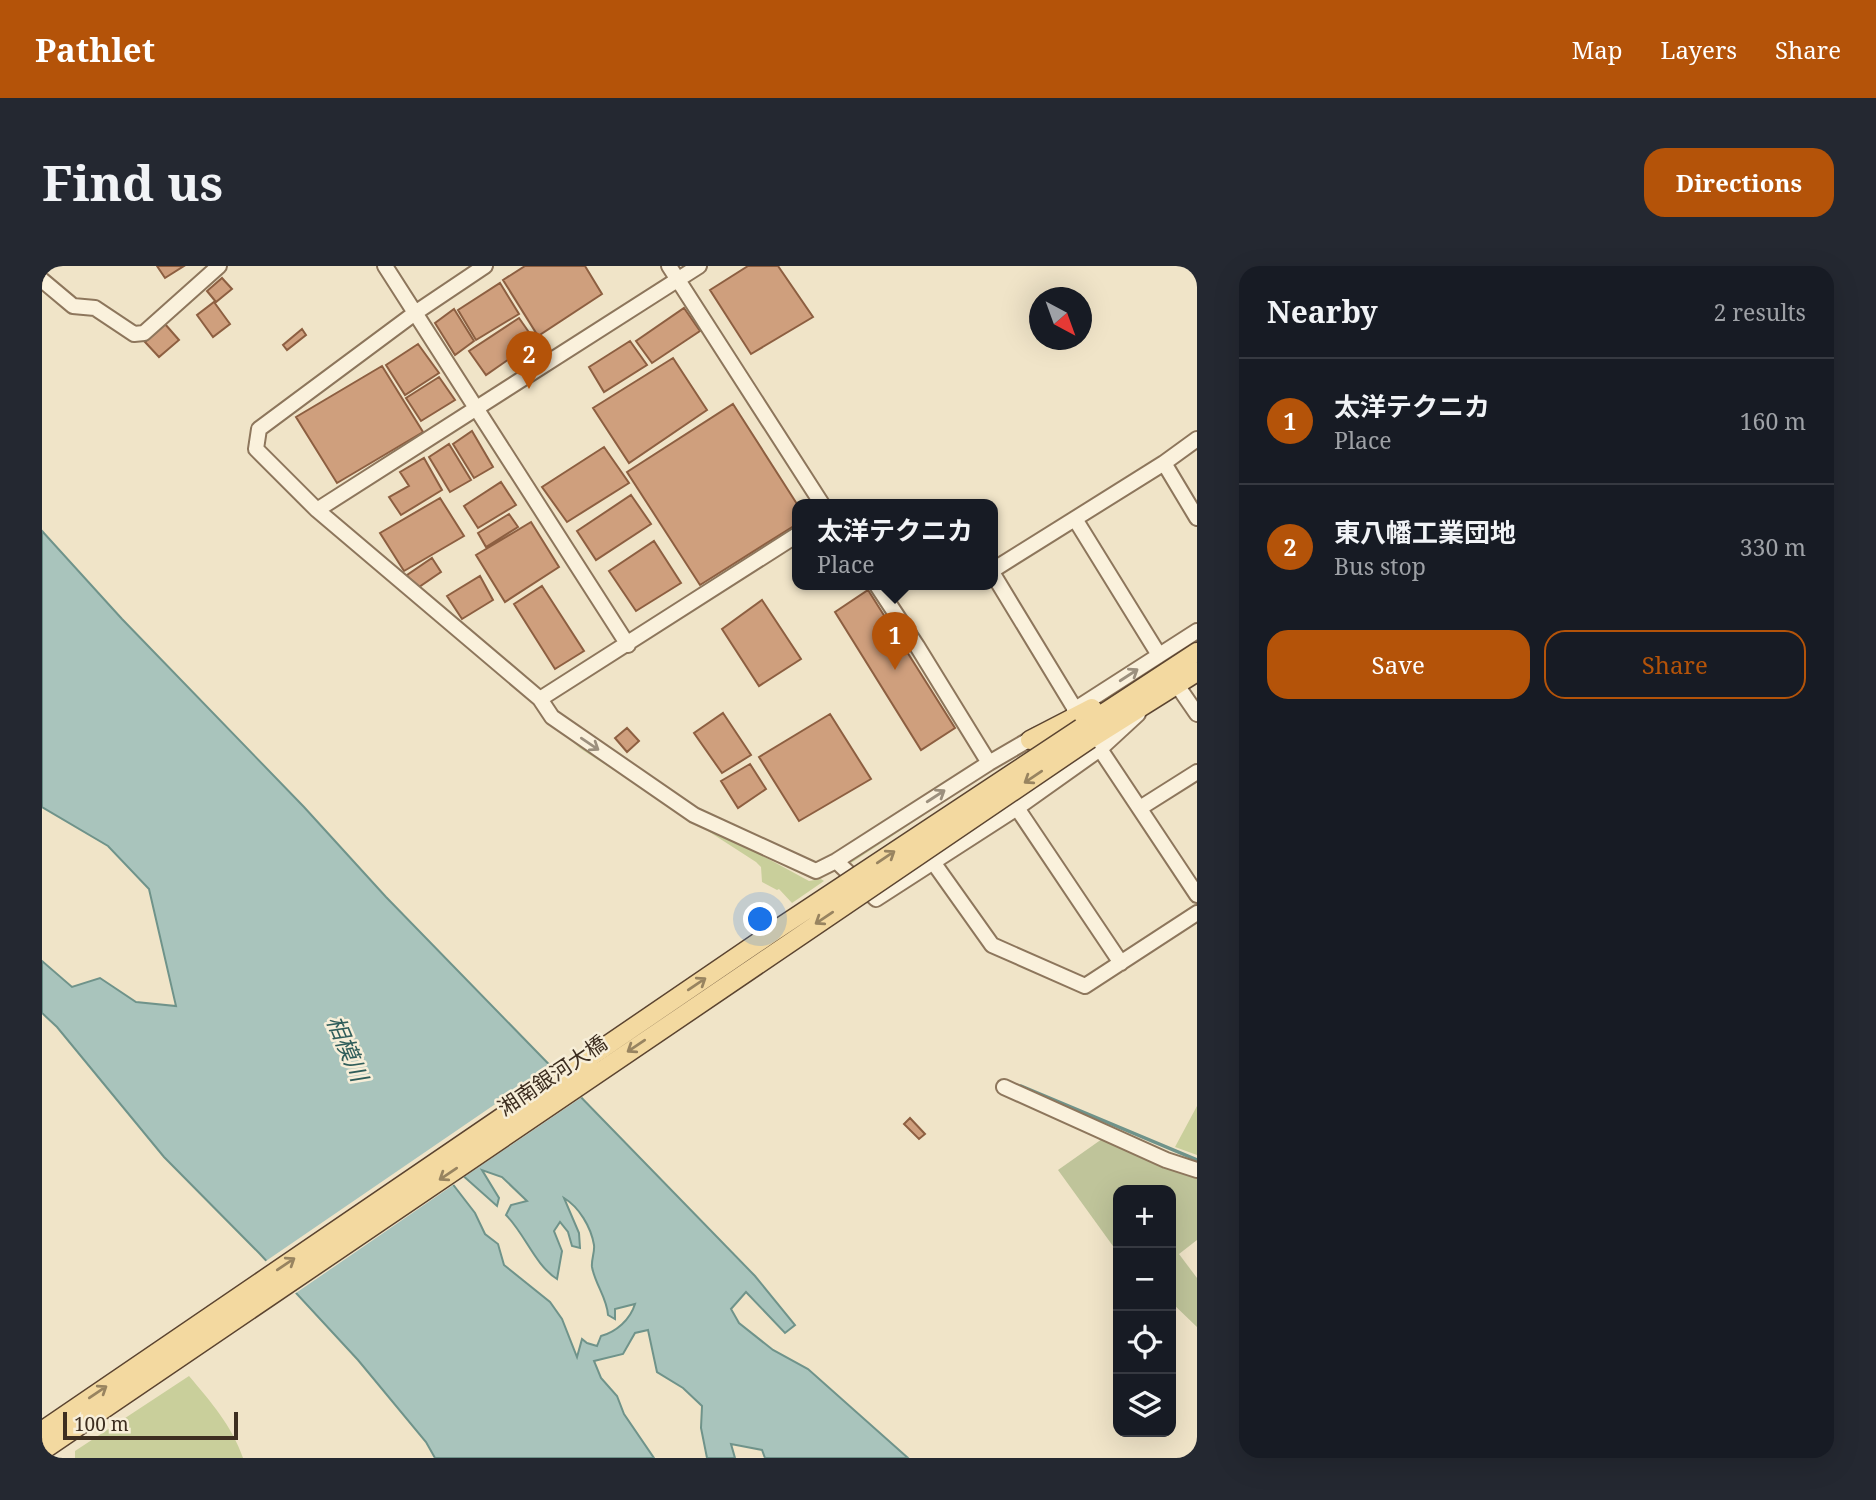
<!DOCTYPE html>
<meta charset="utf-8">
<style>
body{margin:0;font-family:"Noto Serif","Noto Sans JP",serif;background:#242831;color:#f1f3f6}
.controls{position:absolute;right:21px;bottom:21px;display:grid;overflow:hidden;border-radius:14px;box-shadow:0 7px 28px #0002}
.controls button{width:63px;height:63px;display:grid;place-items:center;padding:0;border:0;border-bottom:2px solid #363941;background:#171b24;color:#f1f3f6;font:35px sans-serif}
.compass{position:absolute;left:987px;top:21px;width:63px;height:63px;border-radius:50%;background:#171b24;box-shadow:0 7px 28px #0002;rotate:139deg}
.scale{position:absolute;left:21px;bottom:18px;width:175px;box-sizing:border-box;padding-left:7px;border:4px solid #3d2e20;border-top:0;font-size:19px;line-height:24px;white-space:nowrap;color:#3d2e20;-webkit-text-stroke:5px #f7eed8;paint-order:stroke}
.you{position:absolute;left:719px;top:654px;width:24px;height:24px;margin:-18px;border:5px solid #fff;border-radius:50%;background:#1a73e8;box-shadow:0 0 0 10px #1a73e833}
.badge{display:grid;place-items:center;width:46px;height:46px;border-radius:50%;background:#b45309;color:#fff;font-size:23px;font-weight:700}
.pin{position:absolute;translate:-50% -58px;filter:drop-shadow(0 2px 4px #0008)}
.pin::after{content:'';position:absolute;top:37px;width:24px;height:21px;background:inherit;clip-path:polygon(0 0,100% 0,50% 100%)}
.popup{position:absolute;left:750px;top:233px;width:206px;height:91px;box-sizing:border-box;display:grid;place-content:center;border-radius:14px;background:#171b24;filter:drop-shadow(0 2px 5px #0005);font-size:23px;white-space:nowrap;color:#9ea1a6}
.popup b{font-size:26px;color:#f1f3f6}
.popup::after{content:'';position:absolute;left:50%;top:100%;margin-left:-14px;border:14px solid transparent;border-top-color:#171b24}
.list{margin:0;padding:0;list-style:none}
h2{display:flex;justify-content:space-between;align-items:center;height:91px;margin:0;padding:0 28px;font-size:30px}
h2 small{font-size:23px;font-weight:400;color:#9ea1a6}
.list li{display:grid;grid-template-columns:46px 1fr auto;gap:21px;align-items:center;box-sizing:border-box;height:126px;padding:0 28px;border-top:2px solid #363941}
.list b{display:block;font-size:26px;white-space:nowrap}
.list p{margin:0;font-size:23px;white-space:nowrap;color:#9ea1a6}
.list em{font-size:23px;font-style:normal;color:#9ea1a6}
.actions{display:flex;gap:14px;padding:21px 28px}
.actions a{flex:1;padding:16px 0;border:2px solid #b45309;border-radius:21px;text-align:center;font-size:24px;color:#b45309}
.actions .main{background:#b45309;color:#fff}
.icon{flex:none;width:38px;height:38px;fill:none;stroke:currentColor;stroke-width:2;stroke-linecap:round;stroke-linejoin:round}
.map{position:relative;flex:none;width:1155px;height:1192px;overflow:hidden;border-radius:21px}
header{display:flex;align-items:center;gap:42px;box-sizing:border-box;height:98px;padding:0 35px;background:#b45309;color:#fff}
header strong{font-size:33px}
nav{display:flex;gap:38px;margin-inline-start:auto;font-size:24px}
.intro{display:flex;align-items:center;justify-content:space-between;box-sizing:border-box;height:168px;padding:0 42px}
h1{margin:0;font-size:49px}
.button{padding:18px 32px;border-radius:21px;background:#b45309;color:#fff;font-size:24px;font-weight:700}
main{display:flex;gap:42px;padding:0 42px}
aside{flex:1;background:#171b24;border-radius:21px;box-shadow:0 7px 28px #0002}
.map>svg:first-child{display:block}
.green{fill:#c9cf9b}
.cemetery{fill:#bfc49a}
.water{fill:#a9c4bc;stroke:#6f938a;stroke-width:2;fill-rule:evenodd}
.pier{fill:#f0e4c8}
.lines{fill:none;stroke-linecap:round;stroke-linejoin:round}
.stream{stroke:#6f938a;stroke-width:3.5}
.building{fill:#cf9f7d;stroke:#8d5f41;stroke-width:2}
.minor-casing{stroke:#8d765c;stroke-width:18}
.major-casing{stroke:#5b4430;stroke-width:21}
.minor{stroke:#faf1dc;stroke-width:14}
.major{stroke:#f3d9a0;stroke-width:18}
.major-bridge-casing{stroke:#5b4430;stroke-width:21;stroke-linecap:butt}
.major-bridge{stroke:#f3d9a0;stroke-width:18}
.oneway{stroke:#9c907e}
.oneway2{stroke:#988460}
.labels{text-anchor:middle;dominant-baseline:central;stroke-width:5;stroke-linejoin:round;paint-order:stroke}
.street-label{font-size:21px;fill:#3d2e20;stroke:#f7eed8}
.water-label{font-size:23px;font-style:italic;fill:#2f5d5a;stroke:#f7eed8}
</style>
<header>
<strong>Pathlet</strong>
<nav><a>Map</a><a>Layers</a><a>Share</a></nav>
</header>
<div class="intro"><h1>Find us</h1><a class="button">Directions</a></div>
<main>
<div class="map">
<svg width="1155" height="1192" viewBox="0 0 1155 1192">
<rect width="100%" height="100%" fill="#f0e4c8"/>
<path class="green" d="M527 469 666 560 767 615 779 613 782 615 750 637 737 623 735 624 720 616 719 601 714 596 539 483 525 471Z
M948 503 949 505 809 597V594Z
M1155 840V889L1133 881Z
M147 1110C169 1136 190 1160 201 1192H33V1185Z"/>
<path class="cemetery" d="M1060 873 1155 909V974L1137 988 1155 1012V1061L1129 1036V924H1076V987L1016 904Z"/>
<path class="water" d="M0 265 80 353 262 541 344 631 713 1010 753 1059 743 1067 704 1026 689 1043 697 1057 731 1084 766 1103 866 1192H723L720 1184 689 1178 693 1192H665L659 1162 660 1140 641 1122 615 1106 606 1064 593 1067 581 1088 552 1095 559 1112 575 1130 582 1148 612 1192H393L384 1176 316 1094 218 988 122 891 15 761 0 747V695L30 721 58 712 94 736 134 740 107 623 66 580 0 541ZM396 899H409L455 940 457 932 440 904 460 911 485 935 469 939 464 949C483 968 493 999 515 1013L520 985 512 965 518 956 526 966 530 980 538 982 537 967 522 932C537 941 549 961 552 979 553 986 549 994 550 1001 553 1018 565 1032 566 1049L573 1053V1043L593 1038C588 1054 574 1066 559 1070L555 1080 545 1077 540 1073 535 1091 520 1053 508 1036 462 999 456 978 443 968 433 947Z"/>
<path class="pier" d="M512 798 543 829 419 913 408 903 403 902 414 917 251 1029 221 997Z"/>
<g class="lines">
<path class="stream" d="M979 820 1155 894"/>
</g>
<path class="building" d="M115 0H142L123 12Z
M483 0H543L560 28 496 70 461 14Z
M706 0H736L771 51 709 88 668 24Z
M180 12 190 23 174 36 165 25Z
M458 17 477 48 434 74 416 44Z
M172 36 188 58 171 71 155 49Z
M642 42 658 65 610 97 594 75Z
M412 43 432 75 413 89 393 57Z
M477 52 493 75 444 109 427 85Z
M123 58 137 74 117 91 103 76Z
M260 63 264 69 245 84 241 79Z
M588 75 605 99 562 126 547 101Z
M376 78 397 107 363 129 344 99Z
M631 92 665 144 587 197 551 142Z
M340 100 381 166 295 217 254 151Z
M397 111 413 134 379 155 364 132Z
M691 138 755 238V258L658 319 585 206Z
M430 165 451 201 432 212 411 178Z
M407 178 429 214 408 226 387 191Z
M562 181 587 217 525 256 500 221Z
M382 192 400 224 359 249 347 231 367 220 358 206Z
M459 216 474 239 436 262 422 240Z
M589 229 609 258 554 294 535 265Z
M398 232 422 270 362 305 338 267Z
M467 248 476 261 444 281 436 267Z
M489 256 517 301 463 336 434 289Z
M612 275 639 317 594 345 567 305Z
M390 292 399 306 374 323 365 309Z
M438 310 451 334 420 353 405 330Z
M500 320 542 385 513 403 472 338Z
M826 324 913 462 879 484 793 346Z
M720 334 759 393 717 420 680 363Z
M681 447 709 489 680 507 652 467Z
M788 448 829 513 757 555 717 491Z
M585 462 597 475 585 486 573 472Z
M708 498 724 523 696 542 679 515Z
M868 852 883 868 877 873 862 858Z"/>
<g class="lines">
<defs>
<path id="minor" d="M343 0 586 379
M443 0 373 47 217 163 214 183 275 244 498 433 510 451 652 549 774 605 794 595 947 497 995 469
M627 0 780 238
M0 14 31 40 53 42 92 68 102 67 177 0
M1122 197 1155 173
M275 244 657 0
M1033 253 1117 389
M951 304 1122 197 1155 252
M951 308 1033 443
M834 318 875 380 947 497
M1135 419 1155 448
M498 433 755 269
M1032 444 1155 365
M1058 483 1155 629
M975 542 1079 697
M1098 542 1155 506
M794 595 834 633 975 542 1058 483 1096 448
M891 596 950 679 1043 720 1155 647
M962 821 1124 894 1155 904"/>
<path id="major" d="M1039 462 1155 386
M1048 473 1155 406
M988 474 1050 442"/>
</defs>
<use href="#minor" class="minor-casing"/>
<use href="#major" class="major-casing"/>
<use href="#minor" class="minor"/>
<use href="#major" class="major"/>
<defs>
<path id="major-bridge" d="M0 1165 731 666 1039 462
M0 1185 1048 473"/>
</defs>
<use href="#major-bridge" class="major-bridge-casing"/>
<use href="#major-bridge" class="major-bridge"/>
</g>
<defs><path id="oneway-shaft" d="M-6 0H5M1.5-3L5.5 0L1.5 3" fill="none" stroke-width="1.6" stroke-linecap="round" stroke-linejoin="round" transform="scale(1.75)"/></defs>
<g class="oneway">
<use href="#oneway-shaft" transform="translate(1087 409) rotate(-33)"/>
<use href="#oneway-shaft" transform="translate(548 478) rotate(34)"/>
<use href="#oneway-shaft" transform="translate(894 530) rotate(-33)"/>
</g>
<g class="oneway2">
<use href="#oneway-shaft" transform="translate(991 511) rotate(146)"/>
<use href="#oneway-shaft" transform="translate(844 591) rotate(-34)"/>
<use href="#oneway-shaft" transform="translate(782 652) rotate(146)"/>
<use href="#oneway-shaft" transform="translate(655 718) rotate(-34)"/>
<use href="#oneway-shaft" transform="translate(594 780) rotate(146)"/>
<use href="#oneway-shaft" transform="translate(406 908) rotate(146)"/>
<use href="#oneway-shaft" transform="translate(244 998) rotate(-34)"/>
<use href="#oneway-shaft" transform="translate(56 1126) rotate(-34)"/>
</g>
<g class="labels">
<g class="street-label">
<text transform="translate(510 809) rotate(-34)">湘南銀河大橋</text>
</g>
<g class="water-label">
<text transform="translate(306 782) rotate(67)">相模川</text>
</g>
</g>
</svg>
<div class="controls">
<button>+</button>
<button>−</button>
<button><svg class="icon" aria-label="locate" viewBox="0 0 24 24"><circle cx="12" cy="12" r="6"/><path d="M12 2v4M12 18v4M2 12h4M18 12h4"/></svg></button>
<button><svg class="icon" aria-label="layers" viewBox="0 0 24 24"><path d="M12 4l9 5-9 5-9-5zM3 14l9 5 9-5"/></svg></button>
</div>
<svg class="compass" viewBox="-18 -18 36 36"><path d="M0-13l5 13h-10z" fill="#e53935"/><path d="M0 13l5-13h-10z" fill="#9ea1a6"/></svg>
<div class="scale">100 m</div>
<div class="you"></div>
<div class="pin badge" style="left:853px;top:404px">1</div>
<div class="popup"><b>太洋テクニカ</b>Place</div>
<div class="pin badge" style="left:487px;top:123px">2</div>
</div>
<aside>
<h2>Nearby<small>2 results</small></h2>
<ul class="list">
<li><span class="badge">1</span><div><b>太洋テクニカ</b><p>Place</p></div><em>160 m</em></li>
<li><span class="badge">2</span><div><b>東八幡工業団地</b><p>Bus stop</p></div><em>330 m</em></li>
</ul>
<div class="actions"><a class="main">Save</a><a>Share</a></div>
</aside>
</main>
